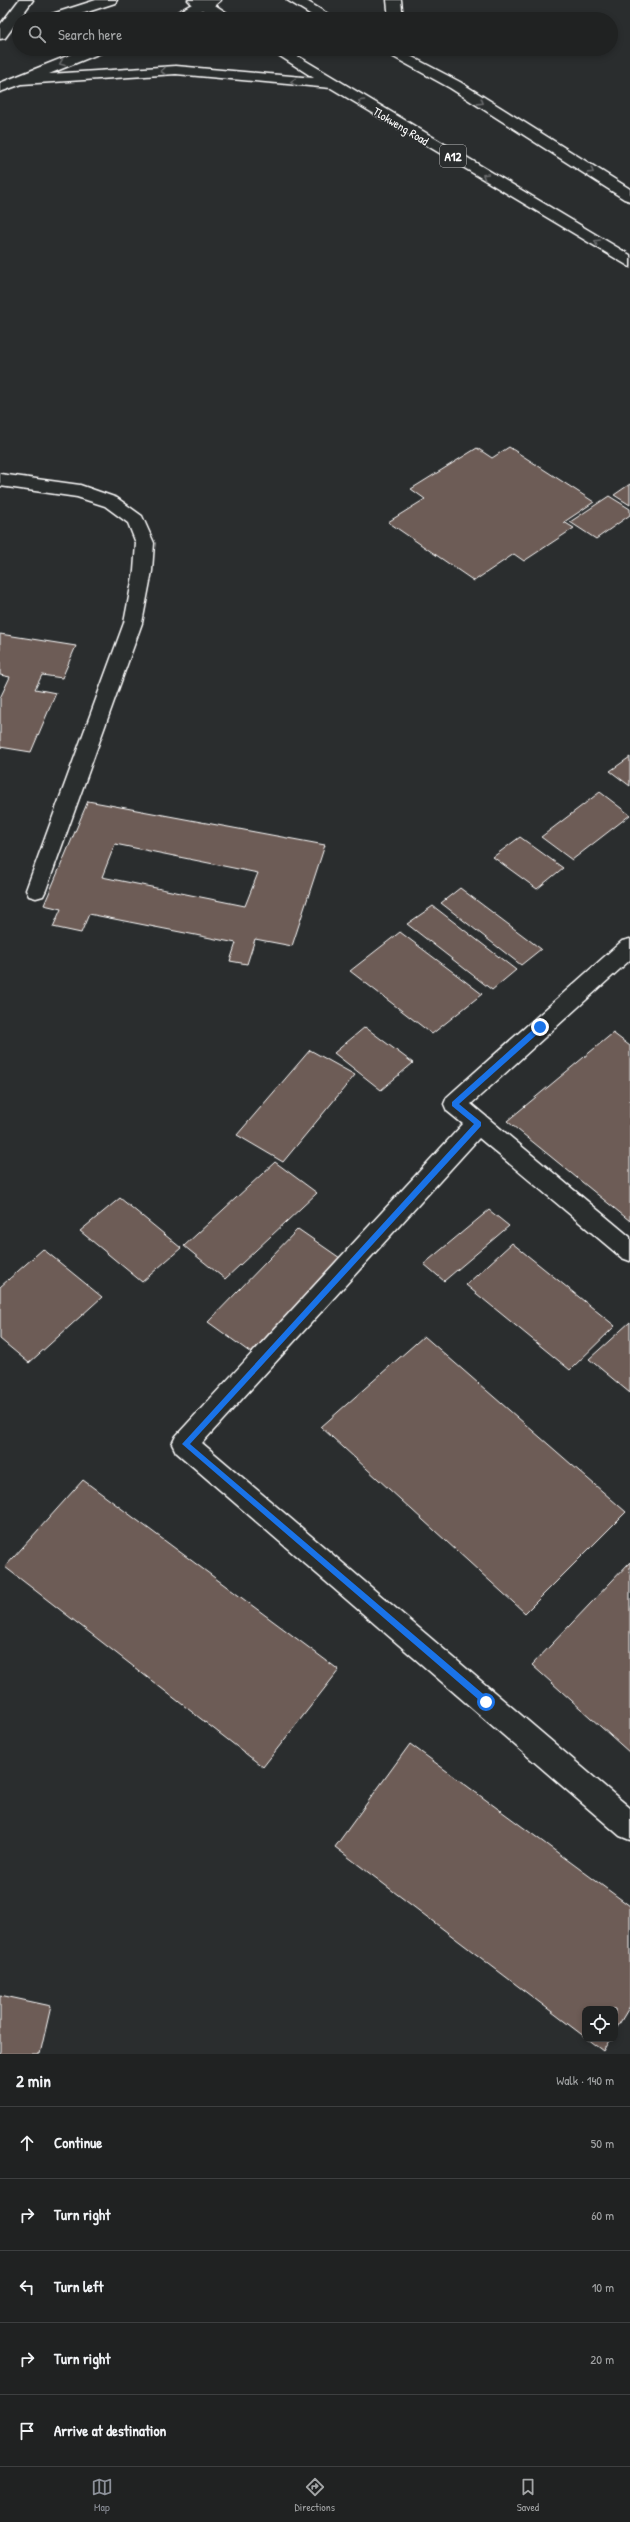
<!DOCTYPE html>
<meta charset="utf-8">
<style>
body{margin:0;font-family:"Patrick Hand",sans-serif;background:#2d2f2f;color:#f1f3f6}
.controls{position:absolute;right:12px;bottom:12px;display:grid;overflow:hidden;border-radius:8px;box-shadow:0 2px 6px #0003}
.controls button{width:36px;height:36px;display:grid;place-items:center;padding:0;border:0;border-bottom:1px solid #3d3f40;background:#202222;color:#f1f3f6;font:20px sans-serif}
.stop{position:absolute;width:12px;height:12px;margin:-9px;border:3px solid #1a73e8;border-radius:50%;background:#fff}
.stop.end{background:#1a73e8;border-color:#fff;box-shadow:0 1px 4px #0008}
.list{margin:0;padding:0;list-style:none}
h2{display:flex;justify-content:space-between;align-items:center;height:52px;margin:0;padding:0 16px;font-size:17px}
h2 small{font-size:13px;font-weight:400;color:#a2a4a5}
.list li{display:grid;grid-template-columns:26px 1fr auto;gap:12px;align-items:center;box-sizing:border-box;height:72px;padding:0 16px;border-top:1px solid #3d3f40}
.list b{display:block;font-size:15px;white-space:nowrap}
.list em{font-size:13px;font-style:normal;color:#a2a4a5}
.icon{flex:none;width:22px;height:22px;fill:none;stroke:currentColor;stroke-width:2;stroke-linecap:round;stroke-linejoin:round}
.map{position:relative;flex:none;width:630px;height:2054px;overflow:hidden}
.search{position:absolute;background:#202222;box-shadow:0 2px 6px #0003;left:12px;right:12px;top:12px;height:44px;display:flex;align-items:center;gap:10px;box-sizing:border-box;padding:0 14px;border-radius:22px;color:#a2a4a5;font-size:15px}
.sheet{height:412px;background:#202222}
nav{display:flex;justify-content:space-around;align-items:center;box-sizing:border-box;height:56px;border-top:1px solid #3d3f40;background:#202222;font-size:11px;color:#a2a4a5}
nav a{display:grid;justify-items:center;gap:2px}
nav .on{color:#8c9099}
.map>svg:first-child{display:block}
.building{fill:#6d5c56;stroke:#fff;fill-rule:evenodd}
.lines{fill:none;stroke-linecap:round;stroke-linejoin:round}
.minor-casing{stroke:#fff;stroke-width:3}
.major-casing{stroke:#fff;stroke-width:3}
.minor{fill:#2a2d2e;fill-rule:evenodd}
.major{fill:#2a2d2e;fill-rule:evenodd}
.oneway{stroke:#6a6c6d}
.route{fill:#1a73e8}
.labels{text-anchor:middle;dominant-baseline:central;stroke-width:3;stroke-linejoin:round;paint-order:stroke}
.far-street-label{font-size:12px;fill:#fff;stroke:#2a2d2e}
.shield{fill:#2a2d2e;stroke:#bfc0c0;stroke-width:1}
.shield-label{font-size:13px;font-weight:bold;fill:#fff}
</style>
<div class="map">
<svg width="630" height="2054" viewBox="0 0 630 2054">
<rect width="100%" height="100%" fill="#2a2d2e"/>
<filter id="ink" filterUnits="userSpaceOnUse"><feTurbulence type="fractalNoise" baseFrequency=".025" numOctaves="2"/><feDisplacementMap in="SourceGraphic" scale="8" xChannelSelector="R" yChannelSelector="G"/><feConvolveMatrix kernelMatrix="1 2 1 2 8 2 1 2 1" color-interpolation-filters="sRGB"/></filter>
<g filter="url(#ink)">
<path class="building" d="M509 447 594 502 564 522 574 528 524 561 514 554 474 581 388 522 425 499 411 489 477 448 492 458Z
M630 484V505L614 495Z
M609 496 630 509V515L596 539 570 522Z
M0 634 76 646 62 678 42 675 35 689 56 693 31 752 0 747V698L10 677 0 675Z
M630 757V786L610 771Z
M600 792 630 815 572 860 541 837Z
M88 801 325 845 292 946 255 939 247 964 230 961 236 943 89 914 81 933 53 927 61 909 44 905ZM115 844 258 873 245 906 102 877Z
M520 837 563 868 537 889 493 857Z
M460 888 541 949 521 965 441 903Z
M433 906 516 970 492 990 407 924Z
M400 932 482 994 432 1034 350 971Z
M365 1027 413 1063 381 1090 334 1053Z
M613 1033 630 1046V1221L507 1121Z
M310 1050 355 1075 283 1162 237 1135Z
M275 1162 317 1193 225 1279 184 1246Z
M120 1198 181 1248 142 1282 80 1231Z
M489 1210 509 1226 444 1281 424 1264Z
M298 1229 340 1258 251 1353 208 1322Z
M512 1243 615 1326 570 1370 466 1285Z
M43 1249 102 1297 29 1363 0 1339V1287Z
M630 1322V1393L589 1359Z
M424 1336 626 1512 525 1613 321 1427Z
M83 1480 339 1670 263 1767 5 1567Z
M630 1562V1753L532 1665Z
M410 1744 630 1906V2006L615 2031V2009H585V2037L335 1847Z
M0 1995 51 2006 40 2054H0Z
M587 2039H610L603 2051Z"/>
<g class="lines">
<defs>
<path id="minor" d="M0 474 80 485 117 498 142 516 154 543 152 571 142 623 46 890 43 896 36 898 29 896 26 890 124 623 134 571 136 543 128 523 105 506 77 497 0 486Z
M630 939V960L471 1104 630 1237V1261L622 1258 479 1138 202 1443 630 1808V1840L620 1836 176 1452 172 1444 176 1436 463 1124 447 1111 444 1104 447 1097 622 941Z"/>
<path id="major" d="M19 0H33L5 38 0 39V25Z
M96 0H117L115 3 66 19H44L46 16Z
M188 0H221L215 5 236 19H218L203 10 184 19H165L192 4Z
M287 0H305L336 19H318Z
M387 0H401L403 19H389Z
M85 49H105L103 52 49 74 176 66 314 78 269 49H286L630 255V267L331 88 176 74 22 84 0 92V83Z
M379 49H397L460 82 630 189V201L624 199 450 88Z"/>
</defs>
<use href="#minor" class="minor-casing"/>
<use href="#major" class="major-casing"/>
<use href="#minor" class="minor"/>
<use href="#major" class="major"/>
</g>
<defs><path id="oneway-chevron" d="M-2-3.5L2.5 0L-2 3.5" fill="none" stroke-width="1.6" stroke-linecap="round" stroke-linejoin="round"/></defs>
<g class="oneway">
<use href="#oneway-chevron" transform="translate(62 63) rotate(158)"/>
<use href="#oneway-chevron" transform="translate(163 71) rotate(180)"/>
<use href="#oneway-chevron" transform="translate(293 82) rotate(-177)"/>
<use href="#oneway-chevron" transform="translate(361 102) rotate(-149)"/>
<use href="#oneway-chevron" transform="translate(481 102) rotate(32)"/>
<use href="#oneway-chevron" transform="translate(591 171) rotate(32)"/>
<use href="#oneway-chevron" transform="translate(485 176) rotate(-149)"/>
<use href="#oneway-chevron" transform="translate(597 242) rotate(-149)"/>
</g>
</g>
<path class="route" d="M538 1025H543V1029L459 1104 481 1122V1126L190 1444 489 1699V1705L486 1706 182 1444 474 1124 452 1106V1102Z"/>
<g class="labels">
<g class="far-street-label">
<text transform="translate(401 126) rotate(31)">Tlokweng Road</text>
</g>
<rect class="shield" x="440" y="145" width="26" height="22" rx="3"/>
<g class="shield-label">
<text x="453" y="156">A12</text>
</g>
</g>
</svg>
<div class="controls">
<button><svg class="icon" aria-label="locate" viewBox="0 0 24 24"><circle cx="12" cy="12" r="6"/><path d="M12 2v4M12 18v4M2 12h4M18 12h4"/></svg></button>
</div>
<div class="stop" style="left:486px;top:1702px"></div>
<div class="stop end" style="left:540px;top:1027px"></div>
<div class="search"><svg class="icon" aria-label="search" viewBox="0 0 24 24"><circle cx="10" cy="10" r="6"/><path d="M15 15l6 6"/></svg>Search here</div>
</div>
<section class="sheet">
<h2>2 min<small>Walk · 140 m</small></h2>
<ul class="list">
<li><svg class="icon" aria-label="ahead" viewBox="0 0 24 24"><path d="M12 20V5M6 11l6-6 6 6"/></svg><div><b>Continue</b></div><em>50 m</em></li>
<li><svg class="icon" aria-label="right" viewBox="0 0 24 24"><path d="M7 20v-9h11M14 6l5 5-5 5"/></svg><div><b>Turn right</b></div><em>60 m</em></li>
<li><svg class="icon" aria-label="left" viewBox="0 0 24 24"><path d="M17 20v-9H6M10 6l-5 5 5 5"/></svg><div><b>Turn left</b></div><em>10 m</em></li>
<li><svg class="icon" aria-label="right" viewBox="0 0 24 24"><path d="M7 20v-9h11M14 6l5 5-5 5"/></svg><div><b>Turn right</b></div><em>20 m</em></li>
<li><svg class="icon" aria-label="arrive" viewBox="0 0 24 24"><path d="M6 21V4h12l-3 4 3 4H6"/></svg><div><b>Arrive at destination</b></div></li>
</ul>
</section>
<nav>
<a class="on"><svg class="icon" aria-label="map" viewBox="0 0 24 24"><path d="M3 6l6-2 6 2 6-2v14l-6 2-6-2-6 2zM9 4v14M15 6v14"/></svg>Map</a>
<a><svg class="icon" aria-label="directions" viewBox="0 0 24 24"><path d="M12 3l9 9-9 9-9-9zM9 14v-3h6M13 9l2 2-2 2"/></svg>Directions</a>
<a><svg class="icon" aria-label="saved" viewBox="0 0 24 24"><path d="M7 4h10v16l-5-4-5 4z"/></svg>Saved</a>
</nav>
